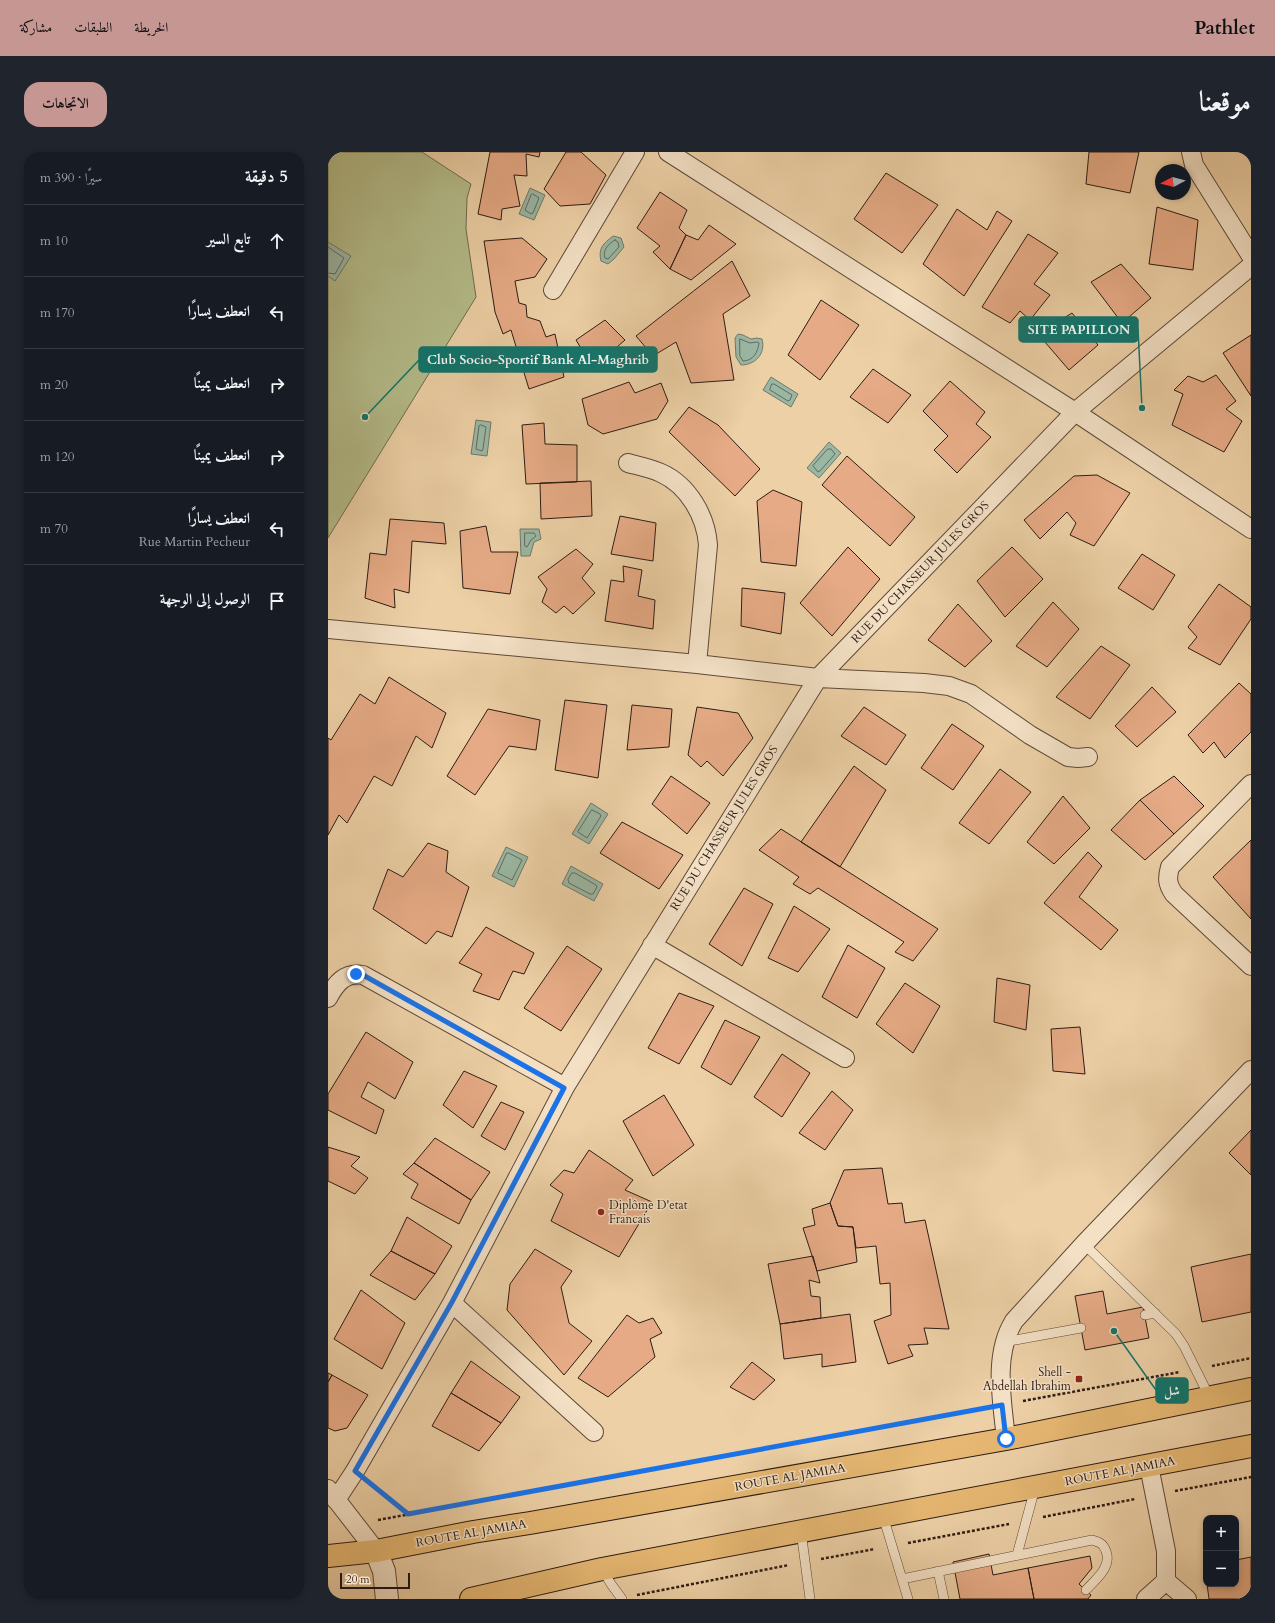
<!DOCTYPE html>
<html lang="ar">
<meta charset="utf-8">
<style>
body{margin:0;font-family:Cardo,Amiri,serif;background:#20242c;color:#f1f3f6;direction:rtl}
.controls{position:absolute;right:12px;bottom:12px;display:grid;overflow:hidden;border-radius:8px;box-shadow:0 2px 6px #0003}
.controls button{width:36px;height:36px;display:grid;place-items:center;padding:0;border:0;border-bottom:1px solid #363941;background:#171b24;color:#f1f3f6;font:20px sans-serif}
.compass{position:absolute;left:827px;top:12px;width:36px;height:36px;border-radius:50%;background:#171b24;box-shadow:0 2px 6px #0003;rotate:263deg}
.scale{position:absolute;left:12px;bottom:10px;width:70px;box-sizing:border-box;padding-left:4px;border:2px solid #2e1c14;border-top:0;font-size:11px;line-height:14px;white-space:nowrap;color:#2e1c14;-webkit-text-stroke:3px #f3e0c5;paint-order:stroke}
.stop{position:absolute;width:12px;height:12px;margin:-9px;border:3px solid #1a73e8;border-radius:50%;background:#fff}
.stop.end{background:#1a73e8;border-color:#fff;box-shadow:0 1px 4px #0008}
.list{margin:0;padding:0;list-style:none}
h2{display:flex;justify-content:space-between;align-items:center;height:52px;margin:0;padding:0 16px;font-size:17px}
h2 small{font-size:13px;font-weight:400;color:#9ea1a6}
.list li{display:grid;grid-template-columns:26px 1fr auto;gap:12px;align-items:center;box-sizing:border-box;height:72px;padding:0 16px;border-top:1px solid #363941}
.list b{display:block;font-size:15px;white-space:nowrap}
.list p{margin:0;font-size:13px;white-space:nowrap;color:#9ea1a6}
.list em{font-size:13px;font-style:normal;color:#9ea1a6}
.icon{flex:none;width:22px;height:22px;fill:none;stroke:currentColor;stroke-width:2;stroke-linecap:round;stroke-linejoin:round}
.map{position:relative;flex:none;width:923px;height:1447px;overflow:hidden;direction:ltr;border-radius:16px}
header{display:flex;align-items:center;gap:24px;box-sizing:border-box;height:56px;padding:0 20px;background:#c59692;color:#111}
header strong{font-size:19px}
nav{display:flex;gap:22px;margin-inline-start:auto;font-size:14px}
.intro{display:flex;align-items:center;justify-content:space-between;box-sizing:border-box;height:96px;padding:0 24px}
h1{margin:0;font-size:28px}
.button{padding:10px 18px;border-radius:16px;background:#c59692;color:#111;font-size:14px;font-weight:700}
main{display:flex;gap:24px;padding:0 24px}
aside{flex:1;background:#171b24;border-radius:16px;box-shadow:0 2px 6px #0003}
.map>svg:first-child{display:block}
.green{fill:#b4bc8a;stroke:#716c4f}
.water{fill:#9ab7a4;stroke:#6f796a}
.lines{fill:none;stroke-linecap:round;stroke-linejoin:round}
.shore{stroke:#646a5c;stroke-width:1}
.building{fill:#e6ab86;stroke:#2e1c14}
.service-casing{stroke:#5e4938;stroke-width:10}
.minor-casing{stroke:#5e4938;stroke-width:20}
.tertiary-casing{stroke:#5e4938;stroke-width:24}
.primary-casing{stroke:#2e1c14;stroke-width:24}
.path{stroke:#2e1c14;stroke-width:2.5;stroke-dasharray:3 2;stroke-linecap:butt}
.service{stroke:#f3e0c5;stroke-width:9}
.minor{stroke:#f3e0c5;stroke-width:18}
.tertiary{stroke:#f3e0c5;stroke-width:22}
.primary{stroke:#e6b873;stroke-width:22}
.route{stroke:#1a73e8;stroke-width:5}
.poi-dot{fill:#8f2418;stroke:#f3e0c5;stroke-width:1.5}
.labels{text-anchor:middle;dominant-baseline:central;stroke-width:3;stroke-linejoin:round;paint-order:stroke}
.street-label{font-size:12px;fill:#2e1c14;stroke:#f3e0c5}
.poi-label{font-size:12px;fill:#2e1c14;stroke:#f3e0c5;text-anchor:start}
.leader{fill:none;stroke:#0f766e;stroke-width:1.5}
.callout-dot{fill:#0f766e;stroke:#f3e0c5;stroke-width:1.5}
.callout{fill:#0f766e;stroke:#0f766e;stroke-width:1.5}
.callout-label{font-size:13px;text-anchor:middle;font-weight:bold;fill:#fff}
</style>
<header>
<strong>Pathlet</strong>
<nav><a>الخريطة</a><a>الطبقات</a><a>مشاركة</a></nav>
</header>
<div class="intro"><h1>موقعنا</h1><a class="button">الاتجاهات</a></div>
<main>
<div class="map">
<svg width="923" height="1447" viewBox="0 0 923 1447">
<rect width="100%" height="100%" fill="#edd0a6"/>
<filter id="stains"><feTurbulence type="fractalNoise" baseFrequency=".005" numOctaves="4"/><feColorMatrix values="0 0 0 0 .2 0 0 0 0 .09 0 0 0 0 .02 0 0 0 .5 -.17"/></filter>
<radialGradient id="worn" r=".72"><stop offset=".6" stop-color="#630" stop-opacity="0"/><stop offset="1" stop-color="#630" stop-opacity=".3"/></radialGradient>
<path class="green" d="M0 0H94L143 32 139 46 138 77 148 145 0 386Z"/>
<path class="water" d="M202 36 217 43 206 68 191 62Z
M285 84 293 86 296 95 286 107 280 112 273 109C270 96 275 92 285 84Z
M0 90 23 104 7 129 0 124Z
M410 182 415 183 423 187 429 186 434 187C438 202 427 213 413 213L408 205 407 186Z
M443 225 470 242 463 255 435 238Z
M148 268 163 270 159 304 143 302Z
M501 290 513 301 491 326 479 316Z
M192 377H211L213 387 206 390 202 404H193Z
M263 651 280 662 261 692 244 682Z
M178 695 200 705 186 735 164 724Z
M243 714 275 732 266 749 234 732Z"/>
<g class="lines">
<path class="shore" d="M205 42 211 46 205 61 203 62 197 58 203 43Z
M287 88 290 90 291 95 280 107 277 106C274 99 280 92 287 88Z
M0 95 16 106 7 122 0 121
M412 187 422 191 429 190 431 191C430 200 425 209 415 209L412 204Z
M444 232H446L464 243 462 248 460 249 442 238Z
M153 273 158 275 155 297 154 299 148 297 151 274Z
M500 297H503L507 302 492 319 490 320 485 314Z
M197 381H206L208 384 203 388 199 395 197 394Z
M264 658 272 662 273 664 259 686 250 680Z
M179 701H181L194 708 184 728 170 721Z
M244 721H247L268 733 269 735 265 742H262L241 731 240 728Z"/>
</g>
<path class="building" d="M162 0H212L211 5 198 2 199 24 186 23 192 54 174 57 173 68 150 62Z
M238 0H253L278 23 262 52 232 54 216 37Z
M761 0H811L802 41 758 32Z
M558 21 610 53 574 101 526 67Z
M332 40 359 58 351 76 358 83 342 117 325 100 332 94 309 76Z
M829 55 870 68 865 118 821 112Z
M629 57 659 78 669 59 684 69 636 144 595 112Z
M381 73 408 92 363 128 342 117 358 83 370 88Z
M700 82 730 101 706 132 722 143 702 168 692 159 682 171 654 155Z
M194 86 219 107 207 125 187 129 191 151 198 153 199 165 212 169 218 185 227 182 236 225 201 237 183 178 175 182 167 160 156 89Z
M404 109 422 144 395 162 406 228 363 231 348 190 325 204 308 184Z
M793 112 823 146 794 171 763 130Z
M493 148 531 173 492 228 460 203Z
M744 161 770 193 741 218 710 182Z
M277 168 297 188 265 216 248 188Z
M923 183V244L895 201Z
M545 217 583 243 560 271 522 245Z
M888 223 908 249 898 257 914 269 896 300 844 273 855 242 846 238 860 224 875 230Z
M622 229 657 260 648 272 663 285 629 321 606 298 620 284 595 259Z
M301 230 307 241 333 231 340 249 329 267 275 282 260 273 254 247Z
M361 255 390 273 432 317 407 344 341 280Z
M216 271 217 292 249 293V330L198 332 194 273Z
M519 304 587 365 562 394 494 333Z
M769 323 802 341 766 394 742 383 748 371 739 360 712 387 696 368 746 324Z
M263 329 264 364 213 367 212 331Z
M445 338 474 350 468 414 433 410 429 349Z
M292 364 328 371 325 409 283 402Z
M62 367 116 371 118 392 84 389 81 441 66 437 67 456 37 446 42 401 58 403Z
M158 374 163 400H190L182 442 135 436 132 379Z
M520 395 552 427 504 484 472 451Z
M684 395 715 427 677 465 649 429Z
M248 397 265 412 254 426 267 441 245 462 236 454 228 461 214 450 219 437 210 425Z
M814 402 847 423 825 458 790 436Z
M295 414 314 418 310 444 327 448 325 477 277 469 283 428 296 430Z
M891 432 923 455V467L892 513 860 496 869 485 860 475Z
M414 436 457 441 453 482 413 474Z
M725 450 751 477 719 515 688 494Z
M630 452 664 489 637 515 600 488Z
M773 494 802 513 762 567 728 545Z
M61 525 118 561 104 596 88 584 64 634 46 624 19 671 11 663 0 683V586L3 588 32 542 47 552Z
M911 531 923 542V580L897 606 886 590 875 601 860 583Z
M824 535 848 560 809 595 787 574Z
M237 548 279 553 270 626 227 618Z
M304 553 344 557 341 595 299 598Z
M369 555 410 561 425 586 395 624 379 609 373 615 360 603Z
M536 555 578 583 558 613 513 584Z
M160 557 212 568 208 598 181 594 147 643 119 624Z
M624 572 656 594 625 638 593 616Z
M526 614 558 638 512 715 473 690Z
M672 617 703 640 661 692 631 671Z
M343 624 382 651 359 682 324 652Z
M846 624 876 654 846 682 812 648Z
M735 644 762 676 726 712 699 690Z
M812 648 846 682 817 708 783 678Z
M294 670 355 703 331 737 272 701Z
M453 677 610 777 585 809 567 800 576 790 490 736 482 742 465 732 471 725 431 698Z
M923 688V767L885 725Z
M100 691 120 699 118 720 141 735 124 785 109 779 98 792 45 757 60 717 75 725Z
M760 700 774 714 751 745 790 778 773 798 716 751Z
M416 736 445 752 414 814 381 792Z
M466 754 502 777 470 820 440 806Z
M158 775 206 801 196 822 185 819 171 848 145 839 154 822 131 811Z
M520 793 557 816 529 866 494 845Z
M239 794 274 817 233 879 196 856Z
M669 826 702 833 698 878 666 870Z
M577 831 612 854 585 901 548 872Z
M351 841 386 854 351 912 320 896Z
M397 868 432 885 403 933 373 915Z
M752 875 757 922 725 919 723 877Z
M38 880 85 910 67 947 40 930 33 945 56 958 48 982 0 958V942Z
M454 902 482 921 454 965 426 945Z
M136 919 169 934 145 976 115 953Z
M504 939 525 958 497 998 471 981Z
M336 943 366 993 325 1024 295 969Z
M173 950 196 960 177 998 153 984Z
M923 978V1023L901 1001Z
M107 986 162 1020 143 1048 86 1011Z
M0 995 32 1005 23 1014 40 1026 27 1042 0 1029Z
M261 998 305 1028 297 1038 324 1050 291 1105 223 1069 235 1042 222 1033 236 1018 246 1021Z
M86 1011 143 1048 131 1072 83 1046 90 1032 75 1022Z
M554 1016 560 1052 574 1051 577 1071 597 1068 621 1177 596 1176 600 1192 580 1193 585 1204 560 1212 546 1169 563 1163 562 1131 552 1132 548 1094 528 1096 525 1075 510 1074 502 1051 516 1018Z
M502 1051 510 1074 525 1075 529 1110 489 1119 475 1076 487 1073 484 1057Z
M79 1065 124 1094 107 1122 63 1099Z
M207 1097 244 1119 233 1135 241 1171 264 1189 236 1223 179 1158 182 1132Z
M63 1099 107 1122 87 1148 42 1123Z
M923 1102V1160L874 1170 863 1115Z
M485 1104 492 1131 481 1128 483 1144 492 1145 493 1166 452 1172 440 1112Z
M33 1138 77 1171 54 1217 6 1187Z
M775 1139 779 1162 815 1155 821 1186 757 1198 747 1144Z
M522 1162 528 1210 494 1215V1202L456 1207 452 1172Z
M299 1163 311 1171 325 1166 334 1181 322 1187 327 1205 280 1245 250 1226Z
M143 1209 192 1245 173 1271 123 1241Z
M424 1210 447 1228 426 1248 402 1235Z
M0 1221 4 1223 0 1230Z
M4 1223 40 1243 19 1276 7 1279 0 1276V1230Z
M123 1241 173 1271 151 1299 104 1274Z
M661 1402 665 1423 700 1416 706 1447H632L625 1410Z
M762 1404 764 1416 751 1432 763 1443 760 1447H706L700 1416Z
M923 1405V1447H881L879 1432H908V1408Z"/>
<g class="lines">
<defs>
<path id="service" d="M756 1092 848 1182 856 1194 882 1246
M817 1163 827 1161
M676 1190 753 1176
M555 1364 580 1447
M473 1379 482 1447
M689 1403 707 1336
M274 1417 283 1432 294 1447
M610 1419 616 1447
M574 1427 764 1388C771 1390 775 1391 778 1399 784 1415 768 1427 758 1438"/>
<path id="minor" d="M340 0 747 260 923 377
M863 0 866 13 923 104
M225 138 307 0
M300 311C311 314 322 316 333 321 360 333 378 364 380 393L369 512
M0 477 369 512 490 526 596 531 621 534 643 542 702 583 740 605 750 606 760 605
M923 632 842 715C839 726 839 732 846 742L923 814
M324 793 517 906
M0 846C8 831 17 820 35 823L237 935
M124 1151 266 1280
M678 1287C674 1248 665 1203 686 1169L756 1092 923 918
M821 1314 838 1399V1429L859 1447
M0 1337 48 1399
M8 1348 27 1319 124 1151 237 935 490 526 747 260 923 114
M818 1447 838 1429"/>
<path id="tertiary" d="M48 1399 56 1419 59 1447"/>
<path id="primary" d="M0 1404 48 1399 145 1380 202 1371 678 1287 923 1237
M143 1447 274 1417 923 1294"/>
</defs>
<use href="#service" class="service-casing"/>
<use href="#minor" class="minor-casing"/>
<use href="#tertiary" class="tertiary-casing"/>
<use href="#primary" class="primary-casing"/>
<path class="path" d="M884 1214 923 1206
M695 1249 852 1220
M43 1332 79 1362
M847 1339 923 1325
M715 1365 807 1347
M50 1368 653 1257
M580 1391 681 1372
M493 1407 547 1397
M309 1443 461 1413"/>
<use href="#service" class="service"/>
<use href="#minor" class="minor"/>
<use href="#tertiary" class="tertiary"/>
<use href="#primary" class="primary"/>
</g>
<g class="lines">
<path class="route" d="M28 822 35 823 236 936 124 1150 27 1319 80 1362 674 1253 678 1287"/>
</g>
<g class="poi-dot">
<circle cx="273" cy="1060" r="4"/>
<rect x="747" y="1223" width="8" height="8" rx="2"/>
</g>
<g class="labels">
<g class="street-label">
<text transform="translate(592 420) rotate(-46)">RUE DU CHASSEUR JULES GROS</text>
<text transform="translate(396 676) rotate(-58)">RUE DU CHASSEUR JULES GROS</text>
<text transform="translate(792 1319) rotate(-11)">ROUTE AL JAMIAA</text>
<text transform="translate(462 1325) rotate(-10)">ROUTE AL JAMIAA</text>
<text transform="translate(143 1381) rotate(-10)">ROUTE AL JAMIAA</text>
</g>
<g class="poi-label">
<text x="281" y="1053">Diplôme D'etat<tspan x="281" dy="14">Francais</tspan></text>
<text x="743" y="1220" text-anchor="end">Shell -<tspan x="743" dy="14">Abdellah Ibrahim</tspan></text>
</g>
</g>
<path class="leader" d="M814 256L810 177M37 265L91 208M786 1179L828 1238"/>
<g class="callout-dot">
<circle cx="814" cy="256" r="4"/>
<circle cx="37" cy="265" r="4"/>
<circle cx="786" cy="1179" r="4"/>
</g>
<g class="callout">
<rect x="691" y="165" width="119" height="25" rx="4"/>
<rect x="91" y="195" width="238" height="25" rx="4"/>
<rect x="828" y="1226" width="32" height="25" rx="4"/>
</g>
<g class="callout-label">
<text x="751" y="182">SITE PAPILLON</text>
<text x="210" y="212">Club Socio-Sportif Bank Al-Maghrib</text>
<text x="844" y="1243">شل</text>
</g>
<rect width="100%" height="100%" filter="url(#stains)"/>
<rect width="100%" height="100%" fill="url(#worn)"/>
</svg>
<div class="controls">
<button>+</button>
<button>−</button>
</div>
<svg class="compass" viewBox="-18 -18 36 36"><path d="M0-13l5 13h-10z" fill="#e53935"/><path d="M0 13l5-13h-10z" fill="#9ea1a6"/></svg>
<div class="scale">20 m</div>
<div class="stop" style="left:678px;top:1287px"></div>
<div class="stop end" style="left:28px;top:822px"></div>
</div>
<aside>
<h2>5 دقيقة<small>سيرًا · 390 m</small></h2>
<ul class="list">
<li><svg class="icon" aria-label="ahead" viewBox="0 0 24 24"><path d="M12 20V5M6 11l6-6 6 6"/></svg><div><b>تابع السير</b></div><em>10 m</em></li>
<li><svg class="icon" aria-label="left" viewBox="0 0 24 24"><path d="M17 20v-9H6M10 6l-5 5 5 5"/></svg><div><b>انعطف يسارًا</b></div><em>170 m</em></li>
<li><svg class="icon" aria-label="right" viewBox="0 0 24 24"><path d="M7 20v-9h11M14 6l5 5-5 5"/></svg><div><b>انعطف يمينًا</b></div><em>20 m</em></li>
<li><svg class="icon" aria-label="right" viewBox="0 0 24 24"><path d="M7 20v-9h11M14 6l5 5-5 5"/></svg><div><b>انعطف يمينًا</b></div><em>120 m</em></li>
<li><svg class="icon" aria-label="left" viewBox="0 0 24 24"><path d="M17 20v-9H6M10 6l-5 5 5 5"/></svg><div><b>انعطف يسارًا</b><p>Rue Martin Pecheur</p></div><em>70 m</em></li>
<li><svg class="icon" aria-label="arrive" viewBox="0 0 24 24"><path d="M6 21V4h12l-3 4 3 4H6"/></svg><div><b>الوصول إلى الوجهة</b></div></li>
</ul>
</aside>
</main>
